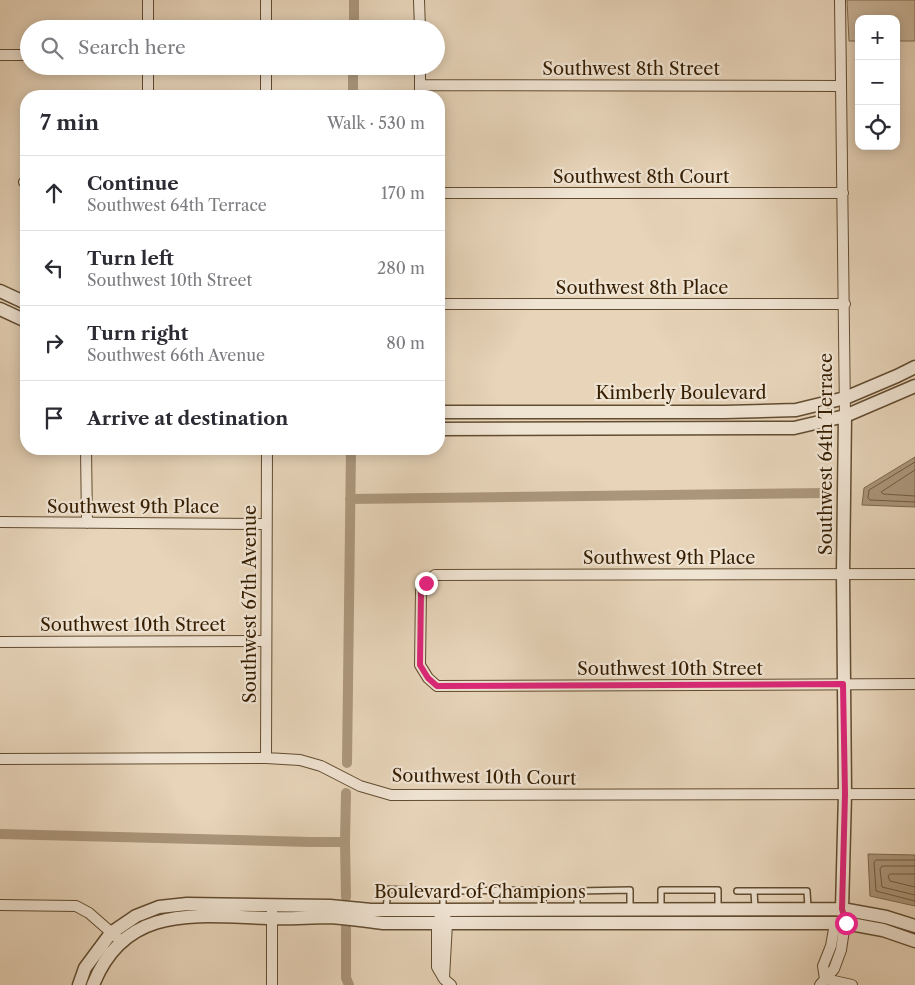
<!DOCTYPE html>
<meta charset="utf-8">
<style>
body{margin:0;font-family:"Libre Caslon Text",serif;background:#f7f7f7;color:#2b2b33}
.controls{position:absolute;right:15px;top:15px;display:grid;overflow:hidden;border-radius:10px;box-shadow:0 2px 12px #0003}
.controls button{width:45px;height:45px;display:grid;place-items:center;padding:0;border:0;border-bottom:1px solid #e1e1e2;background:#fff;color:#2b2b33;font:25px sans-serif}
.stop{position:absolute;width:15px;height:15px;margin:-11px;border:4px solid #db2777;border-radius:50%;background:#fff}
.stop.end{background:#db2777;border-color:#fff;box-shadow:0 1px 5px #0008}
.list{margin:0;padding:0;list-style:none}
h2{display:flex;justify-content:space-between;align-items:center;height:65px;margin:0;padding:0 20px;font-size:21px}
h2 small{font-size:16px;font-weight:400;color:#7c7c81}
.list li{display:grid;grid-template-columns:32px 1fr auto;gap:15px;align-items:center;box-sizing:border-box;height:75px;padding:0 20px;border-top:1px solid #e1e1e2}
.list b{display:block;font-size:19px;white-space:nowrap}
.list p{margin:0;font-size:16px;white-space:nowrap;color:#7c7c81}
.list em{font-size:16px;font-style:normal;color:#7c7c81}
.icon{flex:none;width:28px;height:28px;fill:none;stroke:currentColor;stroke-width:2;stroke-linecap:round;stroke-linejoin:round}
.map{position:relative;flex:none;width:915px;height:985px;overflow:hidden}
.search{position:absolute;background:#fff;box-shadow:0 2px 12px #0003;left:20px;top:20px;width:425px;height:55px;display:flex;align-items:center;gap:12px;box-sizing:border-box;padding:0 18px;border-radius:28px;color:#7c7c81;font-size:19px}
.panel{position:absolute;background:#fff;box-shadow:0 2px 12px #0003;left:20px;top:90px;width:425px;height:365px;border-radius:20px}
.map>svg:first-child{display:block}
.green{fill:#c9b59a;stroke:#806a4e}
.water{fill:#ab967b;stroke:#7c664b}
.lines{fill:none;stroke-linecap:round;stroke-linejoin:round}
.shore{stroke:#705a3e;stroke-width:1}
.canal{stroke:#ab967b;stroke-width:10}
.service-casing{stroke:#624c30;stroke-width:8}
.minor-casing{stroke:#624c30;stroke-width:12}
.tertiary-casing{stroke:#624c30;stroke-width:15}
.service{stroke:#efe3d2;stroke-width:5}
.minor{stroke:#efe3d2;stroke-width:10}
.tertiary{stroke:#efe3d2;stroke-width:12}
.route{stroke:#db2777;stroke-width:6}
.labels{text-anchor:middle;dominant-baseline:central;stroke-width:4.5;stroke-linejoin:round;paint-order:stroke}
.street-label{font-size:18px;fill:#361e02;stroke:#efe3d2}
</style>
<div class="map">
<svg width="915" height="985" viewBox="0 0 915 985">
<rect width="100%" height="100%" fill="#e7d4b9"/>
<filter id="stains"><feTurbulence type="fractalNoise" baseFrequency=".004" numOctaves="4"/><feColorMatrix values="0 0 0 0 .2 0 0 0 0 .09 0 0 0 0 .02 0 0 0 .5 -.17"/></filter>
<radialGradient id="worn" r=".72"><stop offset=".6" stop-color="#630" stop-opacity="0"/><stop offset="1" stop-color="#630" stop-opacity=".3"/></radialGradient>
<path class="green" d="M847 0H915V41H896V19H859V41H849Z"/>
<path class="water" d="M915 457V507L862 505 864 488Z
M868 854 915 855V906L870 896Z"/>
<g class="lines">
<path class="shore" d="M915 462 869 490 868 498 870 500 915 502
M915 470 881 492 883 494 915 496
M915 860H876L874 862 876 891 915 901
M915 866H882L880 869 882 887 915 895
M915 874H890L888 876 890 881 915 887"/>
<path class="canal" d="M354 29V0
M353 96V66
M350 499 825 493
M347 763 351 449
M0 834 310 842H345L346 897
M345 842 346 793
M346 927V978L349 985"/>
<defs>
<path id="service" d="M378 889 443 891
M737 891H754
M755 908 754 891H807L808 908
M386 909 388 890
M661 909V890H718V908
M443 910V891L543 890V909
M496 910 497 890
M577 910V891L630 890V910"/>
<path id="minor" d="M148 0V29
M266 0V29
M419 0 420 29
M840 0 845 416
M0 55H29
M148 66V96
M266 66V96
M420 66V96
M420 85 841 86
M24 182 26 181
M439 193H843
M439 304H845
M86 449 87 523
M0 522 266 524
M915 574 435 575 426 583 421 591 420 665 428 678 437 686 915 684
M0 642 266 641
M266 758 267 449
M0 759 266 758 300 760 321 766 360 786 391 795 915 794
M0 905 76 906 89 913 121 941
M440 917 437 923V967L444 979 451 985
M444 978 447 923 445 916
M825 979 823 966 831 946 835 923
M825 979 852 985
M272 985V911
M820 985 834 969 841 950 845 923"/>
<path id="tertiary" d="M0 291 26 303
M0 309 26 321
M439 412H725L796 410 845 398 897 376 915 367
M439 429 794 428 845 416 915 386
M844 916 842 909 845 794 843 574 845 416
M79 985 85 968 111 933 136 916 159 907 187 904 330 906 371 910H443L842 909 886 917 915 926
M93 985C125 903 197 916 268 918 289 919 309 917 330 917 347 918 365 921 383 923H845L883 930 915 941"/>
</defs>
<use href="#service" class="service-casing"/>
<use href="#minor" class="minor-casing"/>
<use href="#tertiary" class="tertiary-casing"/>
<use href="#service" class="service"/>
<use href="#minor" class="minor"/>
<use href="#tertiary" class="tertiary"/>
</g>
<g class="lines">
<path class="route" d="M426 583 421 591 420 665 428 678 437 686 843 684 845 794 842 909 846 923"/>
</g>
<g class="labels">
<g class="street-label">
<text x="631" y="69">Southwest 8th Street</text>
<text x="641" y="177">Southwest 8th Court</text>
<text x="642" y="288">Southwest 8th Place</text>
<text x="681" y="393">Kimberly Boulevard</text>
<text transform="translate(826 454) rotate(-90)">Southwest 64th Terrace</text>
<text x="133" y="507">Southwest 9th Place</text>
<text x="669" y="558">Southwest 9th Place</text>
<text transform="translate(250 604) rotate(-90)">Southwest 67th Avenue</text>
<text x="133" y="625">Southwest 10th Street</text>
<text x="670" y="669">Southwest 10th Street</text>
<text transform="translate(484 777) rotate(1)">Southwest 10th Court</text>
<text x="480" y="892">Boulevard of Champions</text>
</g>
</g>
<rect width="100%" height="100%" filter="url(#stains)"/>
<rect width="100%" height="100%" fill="url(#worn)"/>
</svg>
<div class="controls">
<button>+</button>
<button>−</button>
<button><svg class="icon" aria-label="locate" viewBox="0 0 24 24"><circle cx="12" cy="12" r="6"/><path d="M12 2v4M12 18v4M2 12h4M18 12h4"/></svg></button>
</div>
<div class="stop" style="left:846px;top:923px"></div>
<div class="stop end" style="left:426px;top:583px"></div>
<div class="search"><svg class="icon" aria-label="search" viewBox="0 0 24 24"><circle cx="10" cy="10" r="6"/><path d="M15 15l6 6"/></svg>Search here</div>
<section class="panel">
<h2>7 min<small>Walk · 530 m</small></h2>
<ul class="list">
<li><svg class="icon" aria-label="ahead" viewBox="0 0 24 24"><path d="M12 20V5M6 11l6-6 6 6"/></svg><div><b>Continue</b><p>Southwest 64th Terrace</p></div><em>170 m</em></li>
<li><svg class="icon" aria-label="left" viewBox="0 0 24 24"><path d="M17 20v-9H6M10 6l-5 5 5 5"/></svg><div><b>Turn left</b><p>Southwest 10th Street</p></div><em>280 m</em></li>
<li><svg class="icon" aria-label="right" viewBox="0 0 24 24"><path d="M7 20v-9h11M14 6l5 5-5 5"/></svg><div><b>Turn right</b><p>Southwest 66th Avenue</p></div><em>80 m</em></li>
<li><svg class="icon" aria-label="arrive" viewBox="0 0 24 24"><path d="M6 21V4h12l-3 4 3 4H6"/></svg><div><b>Arrive at destination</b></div></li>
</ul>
</section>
</div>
